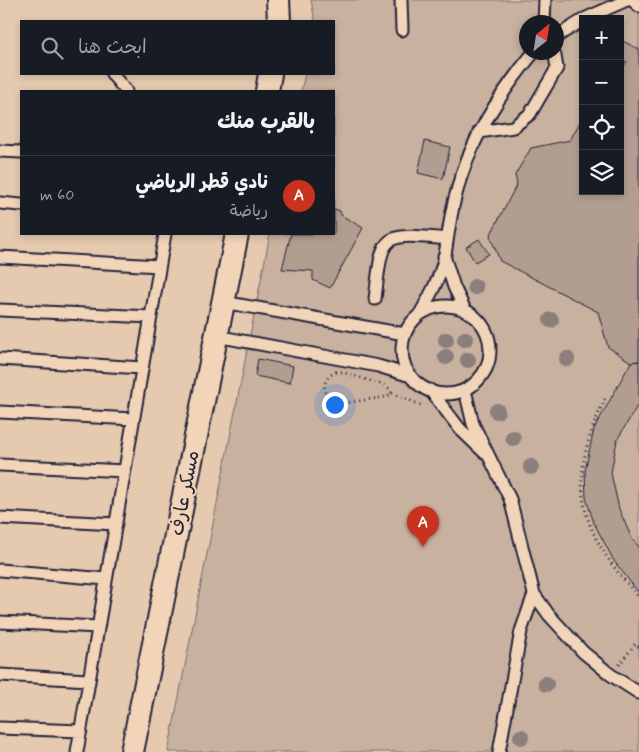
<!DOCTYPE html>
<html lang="ar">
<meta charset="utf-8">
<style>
body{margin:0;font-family:Mynerve,"Playpen Sans Arabic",sans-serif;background:#242831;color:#f1f3f6;direction:rtl}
.controls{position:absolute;right:15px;top:15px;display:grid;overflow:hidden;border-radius:0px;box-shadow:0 2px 8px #0003}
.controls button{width:45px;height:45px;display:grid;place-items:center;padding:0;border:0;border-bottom:1px solid #363941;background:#171b24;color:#f1f3f6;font:25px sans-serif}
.compass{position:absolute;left:519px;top:15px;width:45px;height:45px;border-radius:50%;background:#171b24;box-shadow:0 2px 8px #0003;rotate:30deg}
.you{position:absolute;left:334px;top:404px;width:18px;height:18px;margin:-12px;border:4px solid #fff;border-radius:50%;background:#1a73e8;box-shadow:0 0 0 8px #1a73e833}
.badge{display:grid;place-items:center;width:32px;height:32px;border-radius:50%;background:#c8321e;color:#fff;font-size:16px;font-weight:700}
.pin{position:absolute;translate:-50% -41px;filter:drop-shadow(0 1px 2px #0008)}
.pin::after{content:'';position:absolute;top:26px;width:18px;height:15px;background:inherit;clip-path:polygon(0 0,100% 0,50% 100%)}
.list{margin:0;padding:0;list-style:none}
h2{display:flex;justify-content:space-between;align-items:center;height:65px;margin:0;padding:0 20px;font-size:21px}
h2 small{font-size:16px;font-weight:400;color:#9ea1a6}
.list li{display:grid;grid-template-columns:32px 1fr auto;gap:15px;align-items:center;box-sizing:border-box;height:80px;padding:0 20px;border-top:1px solid #363941}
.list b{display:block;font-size:19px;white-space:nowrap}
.list p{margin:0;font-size:16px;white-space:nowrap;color:#9ea1a6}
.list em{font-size:16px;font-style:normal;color:#9ea1a6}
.icon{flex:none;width:28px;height:28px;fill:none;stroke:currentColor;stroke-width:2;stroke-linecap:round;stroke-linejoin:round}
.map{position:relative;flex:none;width:639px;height:752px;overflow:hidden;direction:ltr}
.search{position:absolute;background:#171b24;box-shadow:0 2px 8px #0003;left:20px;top:20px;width:315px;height:55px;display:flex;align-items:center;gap:12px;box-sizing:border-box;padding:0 18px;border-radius:0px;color:#9ea1a6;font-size:19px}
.panel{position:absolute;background:#171b24;box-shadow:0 2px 8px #0003;left:20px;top:90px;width:315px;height:145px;border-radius:0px;direction:rtl}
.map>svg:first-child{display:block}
.green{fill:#c8b19f;stroke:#756a6d;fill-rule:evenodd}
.building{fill:#b29e91;stroke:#22223b}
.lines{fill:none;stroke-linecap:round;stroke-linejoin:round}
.lane-casing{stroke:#22223b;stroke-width:15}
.street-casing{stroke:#22223b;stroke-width:26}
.path{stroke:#22223b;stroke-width:3;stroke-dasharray:1 4;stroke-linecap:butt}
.lane{stroke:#f2d5b8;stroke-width:11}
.street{stroke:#f2d5b8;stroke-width:22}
.tree{fill:#8c7e7b}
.labels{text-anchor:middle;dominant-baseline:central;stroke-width:4;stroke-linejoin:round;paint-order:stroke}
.street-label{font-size:19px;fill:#22223b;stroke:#f2d5b8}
</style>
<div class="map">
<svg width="639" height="752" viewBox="0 0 639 752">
<rect width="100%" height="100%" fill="#e5cab0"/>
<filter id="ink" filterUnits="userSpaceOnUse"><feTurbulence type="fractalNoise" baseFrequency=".02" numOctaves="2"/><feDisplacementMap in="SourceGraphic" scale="10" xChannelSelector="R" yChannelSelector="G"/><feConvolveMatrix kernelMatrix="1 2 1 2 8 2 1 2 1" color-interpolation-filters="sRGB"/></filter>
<g filter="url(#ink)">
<path class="green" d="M311 0H639V752H168L270 234H334V91H301L305 74H334V21H315ZM583 19H620V191H583ZM526 22H556V52H526Z"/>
<path class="building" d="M622 41 639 49V361L631 362 608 347 598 312 500 261 490 236 517 184 515 175 531 148 570 140 583 117V191H620V71L627 62 620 59Z
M425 141 450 147 443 179 418 173Z
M334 209 340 211 341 215 363 228 330 288 313 280V271L282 269 291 234H334Z
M479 239 489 254 475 262 466 247Z
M258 359 293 366 290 383 255 376Z
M639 361V403L617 440 611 473 619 509 632 539 639 547V593L614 561 594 523 586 498 585 471 594 429 631 362Z"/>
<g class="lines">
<defs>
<path id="lane" d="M401 0 402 30
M632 0 639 6
M584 19 627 0
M544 22 545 0
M556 37 583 20
M112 74 126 91
M479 132 513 127 530 114 557 68 555 56 551 52
M0 151 21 152
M0 203 21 205
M444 256 454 287 465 310
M0 257 159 266
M375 299C383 234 379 232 447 239
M223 302 405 334
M402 350a44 44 0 1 1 88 0a44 44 0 1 1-88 0Z
M0 310 151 317
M420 314C430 296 441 276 445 255 448 236 450 217 455 198 468 143 498 96 534 52
M216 336 378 366 411 376
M0 359 142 368
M430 390 460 429 484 452
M465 390 473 424 510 499 534 594 549 615 583 652 611 675 639 693
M0 412 133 419
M0 465 125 471
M0 518 116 524
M0 570 106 579
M0 622 98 627
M0 675 89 680
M0 728 81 731
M77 752 165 234
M499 752 521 631 534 594"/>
<path id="street" d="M278 0 279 21
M267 91 270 74
M132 752 237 234"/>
</defs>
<use href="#lane" class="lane-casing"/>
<use href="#street" class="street-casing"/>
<path class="path" d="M336 372H342L384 385 390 389 392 393 386 397 339 404C321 399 319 380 336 372Z
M392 393 423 406
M605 399C565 482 578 530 639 597
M619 665 635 644 639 647"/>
<use href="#lane" class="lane"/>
<use href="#street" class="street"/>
</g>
<g class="tree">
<circle cx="475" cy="287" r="8"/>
<circle cx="551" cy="320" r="8"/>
<circle cx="465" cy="339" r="8"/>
<circle cx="446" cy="340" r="8"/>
<circle cx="446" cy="357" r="8"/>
<circle cx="567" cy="359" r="8"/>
<circle cx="468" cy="360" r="8"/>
<circle cx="497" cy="411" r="8"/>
<circle cx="513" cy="438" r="8"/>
<circle cx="531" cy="467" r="8"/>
<circle cx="546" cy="684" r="8"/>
<circle cx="521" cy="737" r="8"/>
</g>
</g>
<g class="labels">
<g class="street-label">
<text transform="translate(185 493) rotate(-79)">مسكر عارف</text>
</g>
</g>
</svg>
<div class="controls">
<button>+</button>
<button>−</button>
<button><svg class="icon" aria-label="locate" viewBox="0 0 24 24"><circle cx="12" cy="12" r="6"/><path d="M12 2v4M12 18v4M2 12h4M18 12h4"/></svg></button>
<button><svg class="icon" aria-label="layers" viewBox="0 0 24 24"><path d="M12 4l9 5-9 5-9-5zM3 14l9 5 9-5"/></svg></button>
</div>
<svg class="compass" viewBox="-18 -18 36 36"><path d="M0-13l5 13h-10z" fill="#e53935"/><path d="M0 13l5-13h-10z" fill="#9ea1a6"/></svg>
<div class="you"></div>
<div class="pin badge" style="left:423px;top:547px">A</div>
<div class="search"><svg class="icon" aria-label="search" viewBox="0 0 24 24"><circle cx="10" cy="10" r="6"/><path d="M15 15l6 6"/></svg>ابحث هنا</div>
<section class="panel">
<h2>بالقرب منك<small></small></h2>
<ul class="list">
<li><span class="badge">A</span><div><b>نادي قطر الرياضي</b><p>رياضة</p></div><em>60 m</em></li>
</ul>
</section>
</div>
